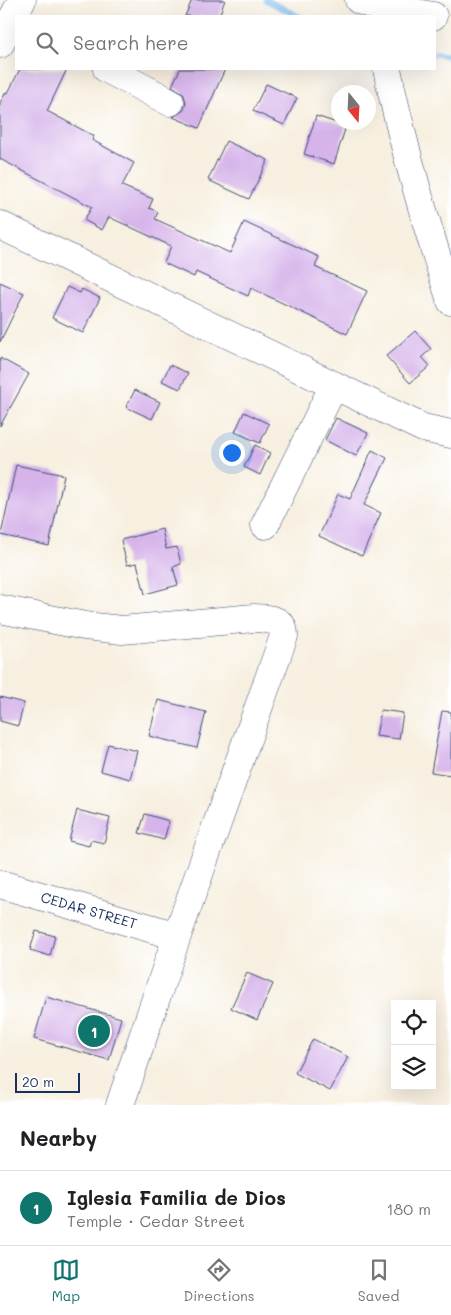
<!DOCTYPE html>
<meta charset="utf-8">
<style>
body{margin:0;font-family:Mali,sans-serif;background:#f6f6f6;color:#202124}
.controls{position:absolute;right:15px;bottom:15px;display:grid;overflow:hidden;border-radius:0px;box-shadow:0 5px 20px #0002}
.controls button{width:45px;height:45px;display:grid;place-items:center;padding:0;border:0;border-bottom:1px solid #e0e0e0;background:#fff;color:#202124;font:25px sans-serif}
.compass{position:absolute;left:331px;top:85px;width:45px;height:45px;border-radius:50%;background:#fff;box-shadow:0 5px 20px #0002;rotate:162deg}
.scale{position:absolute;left:15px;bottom:12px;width:65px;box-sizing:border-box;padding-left:5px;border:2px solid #1b2f5e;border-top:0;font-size:14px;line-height:18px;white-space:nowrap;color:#1b2f5e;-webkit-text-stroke:4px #fff;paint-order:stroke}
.you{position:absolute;left:231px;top:452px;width:18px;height:18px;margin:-12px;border:4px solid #fff;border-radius:50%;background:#1a73e8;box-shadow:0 0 0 8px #1a73e833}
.badge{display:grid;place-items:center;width:32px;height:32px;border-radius:50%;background:#0f766e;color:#fff;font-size:16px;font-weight:700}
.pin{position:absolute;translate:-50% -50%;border:2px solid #fff;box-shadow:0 1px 5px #0006}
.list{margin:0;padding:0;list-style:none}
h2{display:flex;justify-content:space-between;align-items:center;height:65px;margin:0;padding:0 20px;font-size:21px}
h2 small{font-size:16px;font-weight:400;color:#757577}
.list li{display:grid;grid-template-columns:32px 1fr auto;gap:15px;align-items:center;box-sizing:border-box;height:75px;padding:0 20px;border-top:1px solid #e0e0e0}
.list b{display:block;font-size:19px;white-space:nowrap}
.list p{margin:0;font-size:16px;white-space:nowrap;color:#757577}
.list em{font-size:16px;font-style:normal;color:#757577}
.icon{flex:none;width:28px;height:28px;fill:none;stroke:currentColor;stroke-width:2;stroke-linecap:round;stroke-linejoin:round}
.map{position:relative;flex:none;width:451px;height:1105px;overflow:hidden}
.search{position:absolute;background:#fff;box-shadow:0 5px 20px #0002;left:15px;right:15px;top:15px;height:55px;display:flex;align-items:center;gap:12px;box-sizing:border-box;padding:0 18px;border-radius:0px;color:#757577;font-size:19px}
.sheet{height:140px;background:#fff}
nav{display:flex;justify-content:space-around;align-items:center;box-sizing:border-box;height:70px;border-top:1px solid #e0e0e0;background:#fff;font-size:14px;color:#757577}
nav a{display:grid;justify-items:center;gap:2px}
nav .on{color:#0f766e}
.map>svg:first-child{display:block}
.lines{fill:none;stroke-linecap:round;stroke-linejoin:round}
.stream{stroke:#7cb9ee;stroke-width:6}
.building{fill:#d6b4ea}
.minor-casing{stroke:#3c4c71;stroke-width:29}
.highway-casing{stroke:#3c4c71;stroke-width:29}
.minor{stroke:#fff;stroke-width:28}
.highway{stroke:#fff;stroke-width:28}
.labels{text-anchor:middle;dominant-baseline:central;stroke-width:4;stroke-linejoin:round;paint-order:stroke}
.street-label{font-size:14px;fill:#1b2f5e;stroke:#fff}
</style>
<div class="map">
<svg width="451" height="1105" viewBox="0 0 451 1105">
<rect width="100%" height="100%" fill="#fff"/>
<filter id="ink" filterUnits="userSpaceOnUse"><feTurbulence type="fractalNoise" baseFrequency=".02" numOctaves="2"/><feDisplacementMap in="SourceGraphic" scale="10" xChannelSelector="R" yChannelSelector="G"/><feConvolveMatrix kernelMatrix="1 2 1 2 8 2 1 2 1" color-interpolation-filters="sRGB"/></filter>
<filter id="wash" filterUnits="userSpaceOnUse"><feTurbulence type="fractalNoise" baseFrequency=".0096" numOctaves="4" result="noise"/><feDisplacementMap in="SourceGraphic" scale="20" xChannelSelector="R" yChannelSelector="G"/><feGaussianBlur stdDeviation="1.12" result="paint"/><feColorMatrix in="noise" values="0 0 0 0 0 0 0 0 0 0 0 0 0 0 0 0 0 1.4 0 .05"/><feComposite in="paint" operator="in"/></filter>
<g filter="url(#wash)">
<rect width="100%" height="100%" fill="#f7efdf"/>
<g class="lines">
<path class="stream" d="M266 0 298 16
M435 54 451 56"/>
</g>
<g id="blocks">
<path class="building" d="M192 0H225L219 16H185Z
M20 69H67L47 111 94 136 92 140 134 163 122 186 153 199 149 208 158 212 155 219 230 253 244 222 319 257 315 267 367 291 347 334 251 288 248 296 196 272 194 277 164 263 171 246 109 217 102 230 84 220 92 207 0 159V103L6 92 8 93Z
M180 69H225L199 128 173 117 184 110 186 102 183 93 172 86Z
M266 84 297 98 284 125 253 111Z
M316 116 346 126 334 164 304 154Z
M226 141 268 160 249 199 208 180Z
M0 282 24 293 0 342Z
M67 287 80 293 82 289 100 298 83 333 52 318Z
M415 331 431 349 422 357 430 366 410 383 386 356Z
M0 358 29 374 0 426Z
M170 365 188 373 180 389 162 381Z
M135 390 160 402 152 419 126 407Z
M244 412 269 424 260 443 235 432Z
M336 418 368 433 356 456 325 440Z
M255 445 270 453 260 475 244 467Z
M372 450 387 458 364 505 381 513 362 556 319 536 338 494 350 499Z
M16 465 64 475 49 546 1 535Z
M162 529 166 549 177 547 181 564 173 567 178 585 145 594 137 563 127 565 121 540Z
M0 697 24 703 18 726 0 721Z
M158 700 206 712 197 748 149 736Z
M381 710 403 713 399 739 376 736Z
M442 711 451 712V775L431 772Z
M108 744 137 751 130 779 101 771Z
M77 810 110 818 104 843 91 840 89 846 69 841Z
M145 814 169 821 164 840 139 833Z
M36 931 55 936 50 956 30 950Z
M247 973 273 984 257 1020 231 1008Z
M46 997 121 1018 109 1060 34 1039Z
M313 1039 348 1057 330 1091 295 1073Z"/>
</g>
</g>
<g filter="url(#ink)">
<use href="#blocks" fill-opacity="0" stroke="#3c4c71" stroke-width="1"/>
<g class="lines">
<defs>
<path id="minor" d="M0 44 22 0
M107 69 170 102
M387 69C403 148 426 224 451 301
M0 225 423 428 451 434
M265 525 334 385
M0 609 85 626 122 630 254 618C269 619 284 618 284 636L177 936 120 1105
M0 884 177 936"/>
<path id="highway" d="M359 0 373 5 433 16"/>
</defs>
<use href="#minor" class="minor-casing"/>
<use href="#highway" class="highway-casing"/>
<use href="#minor" class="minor"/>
<use href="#highway" class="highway"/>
</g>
</g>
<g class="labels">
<g class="street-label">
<text transform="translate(89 910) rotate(16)">CEDAR STREET</text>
</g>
</g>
</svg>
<div class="controls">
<button><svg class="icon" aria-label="locate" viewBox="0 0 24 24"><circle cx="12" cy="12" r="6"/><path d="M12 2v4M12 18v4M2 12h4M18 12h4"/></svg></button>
<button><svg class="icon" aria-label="layers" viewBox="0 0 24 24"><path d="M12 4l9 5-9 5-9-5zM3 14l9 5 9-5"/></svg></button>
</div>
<svg class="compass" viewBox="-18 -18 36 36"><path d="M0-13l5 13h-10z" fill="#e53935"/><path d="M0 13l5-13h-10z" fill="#757577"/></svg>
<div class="scale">20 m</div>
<div class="you"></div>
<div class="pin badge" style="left:94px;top:1031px">1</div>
<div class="search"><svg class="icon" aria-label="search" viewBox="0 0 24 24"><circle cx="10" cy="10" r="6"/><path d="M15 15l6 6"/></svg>Search here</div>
</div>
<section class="sheet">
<h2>Nearby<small></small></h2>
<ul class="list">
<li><span class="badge">1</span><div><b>Iglesia Familia de Dios</b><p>Temple · Cedar Street</p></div><em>180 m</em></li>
</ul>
</section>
<nav>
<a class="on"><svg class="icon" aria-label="map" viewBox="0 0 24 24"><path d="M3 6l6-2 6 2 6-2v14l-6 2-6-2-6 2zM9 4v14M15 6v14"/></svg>Map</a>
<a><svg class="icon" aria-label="directions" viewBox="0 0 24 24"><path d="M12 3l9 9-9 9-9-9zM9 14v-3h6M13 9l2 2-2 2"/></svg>Directions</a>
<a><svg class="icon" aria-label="saved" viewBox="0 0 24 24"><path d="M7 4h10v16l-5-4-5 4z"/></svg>Saved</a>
</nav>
